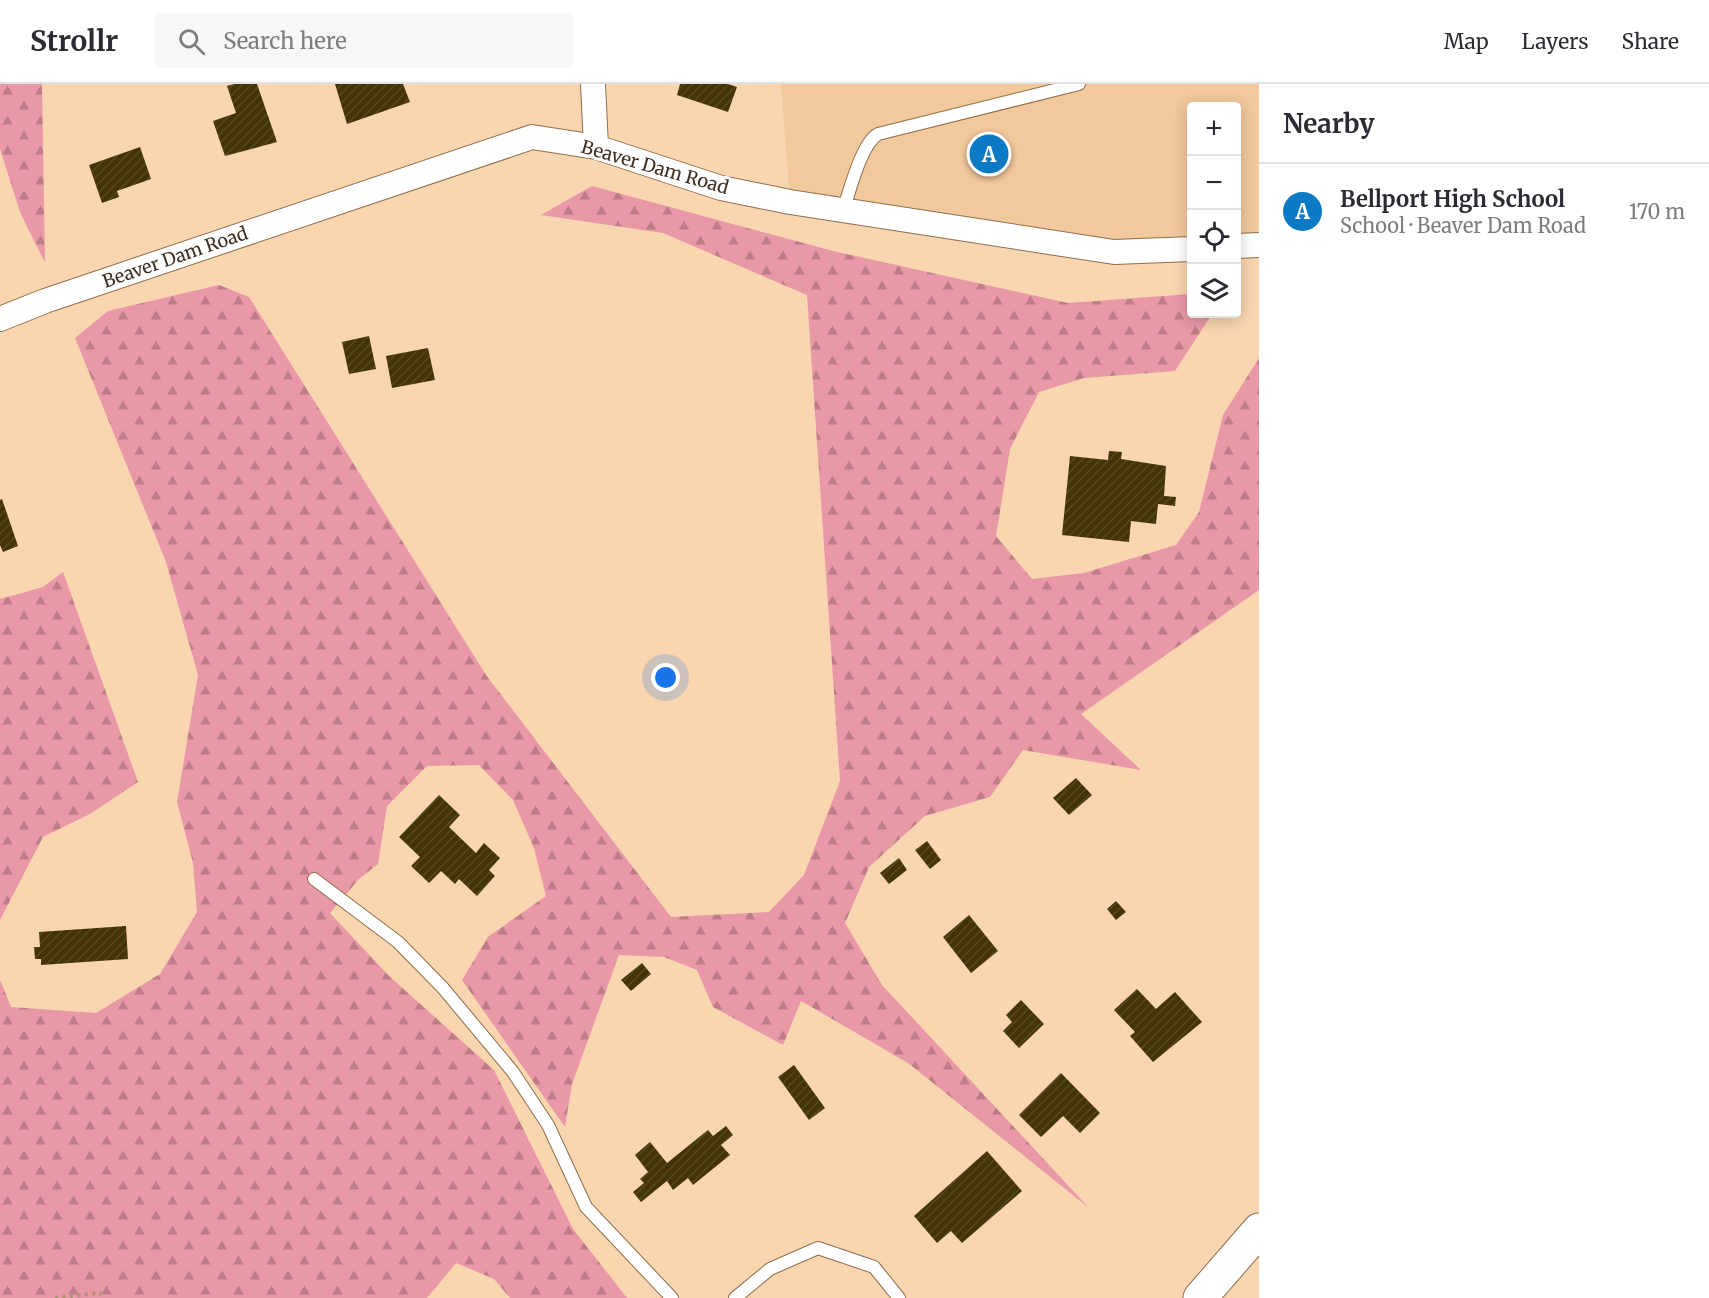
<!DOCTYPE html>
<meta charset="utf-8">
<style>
body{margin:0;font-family:Merriweather,serif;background:#f7f7f7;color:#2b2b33}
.controls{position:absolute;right:18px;top:18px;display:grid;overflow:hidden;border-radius:6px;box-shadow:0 3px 15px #0003}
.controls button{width:54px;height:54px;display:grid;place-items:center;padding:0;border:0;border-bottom:2px solid #e1e1e2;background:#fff;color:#2b2b33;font:30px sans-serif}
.you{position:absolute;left:666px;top:594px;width:21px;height:21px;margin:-15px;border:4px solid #fff;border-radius:50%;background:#1a73e8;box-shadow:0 0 0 9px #1a73e833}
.badge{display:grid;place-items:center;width:39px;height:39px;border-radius:50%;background:#0b79c3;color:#fff;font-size:20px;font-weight:700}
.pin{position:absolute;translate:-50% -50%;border:3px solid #fff;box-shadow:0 2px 6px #0006}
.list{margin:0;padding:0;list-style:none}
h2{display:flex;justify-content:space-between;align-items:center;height:78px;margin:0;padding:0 24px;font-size:26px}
h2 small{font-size:20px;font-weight:400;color:#7c7c81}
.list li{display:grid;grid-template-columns:39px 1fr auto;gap:18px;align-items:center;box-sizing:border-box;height:96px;padding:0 24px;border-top:2px solid #e1e1e2}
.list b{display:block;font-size:22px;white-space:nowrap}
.list p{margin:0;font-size:20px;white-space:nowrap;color:#7c7c81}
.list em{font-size:20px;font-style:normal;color:#7c7c81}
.icon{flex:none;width:33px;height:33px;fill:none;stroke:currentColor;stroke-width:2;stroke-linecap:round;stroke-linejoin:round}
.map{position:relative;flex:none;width:1259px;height:1214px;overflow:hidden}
header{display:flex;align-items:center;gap:36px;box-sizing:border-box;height:84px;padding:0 30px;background:#fff;border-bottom:2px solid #e1e1e2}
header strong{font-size:28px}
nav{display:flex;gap:33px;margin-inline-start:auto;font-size:21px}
.search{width:420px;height:54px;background:#f7f7f7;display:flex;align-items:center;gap:15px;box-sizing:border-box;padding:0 21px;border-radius:6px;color:#7c7c81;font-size:22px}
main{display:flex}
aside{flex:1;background:#fff}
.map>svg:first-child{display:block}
.built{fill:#f2c89d}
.forest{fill:url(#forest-firs)}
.building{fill:url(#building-hatch)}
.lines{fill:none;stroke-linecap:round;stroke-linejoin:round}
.lane-casing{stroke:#8f6e4c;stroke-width:14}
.street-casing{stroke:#8f6e4c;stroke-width:26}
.secondary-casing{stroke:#8f6e4c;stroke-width:35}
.path{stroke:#af9377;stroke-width:4;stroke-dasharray:3 4.5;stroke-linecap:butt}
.lane{stroke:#fff;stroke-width:12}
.street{stroke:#fff;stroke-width:24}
.secondary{stroke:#fff;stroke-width:33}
.labels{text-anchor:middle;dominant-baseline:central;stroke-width:6;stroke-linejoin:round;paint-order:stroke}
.street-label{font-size:18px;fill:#3d2e20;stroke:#fdfdfd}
</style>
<header>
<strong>Strollr</strong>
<div class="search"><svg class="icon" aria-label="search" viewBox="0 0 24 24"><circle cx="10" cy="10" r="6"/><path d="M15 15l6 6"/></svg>Search here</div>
<nav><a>Map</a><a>Layers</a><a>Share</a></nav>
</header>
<main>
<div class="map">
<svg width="1259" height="1214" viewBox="0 0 1259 1214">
<defs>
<pattern id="forest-firs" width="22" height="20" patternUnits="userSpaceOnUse" patternTransform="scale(1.5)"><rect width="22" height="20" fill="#e898a7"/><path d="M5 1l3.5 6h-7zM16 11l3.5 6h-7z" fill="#bd7c88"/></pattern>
<pattern id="building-hatch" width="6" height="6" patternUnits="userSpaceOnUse" patternTransform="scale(1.5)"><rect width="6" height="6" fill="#433305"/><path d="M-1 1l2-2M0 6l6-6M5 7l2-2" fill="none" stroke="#564820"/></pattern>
</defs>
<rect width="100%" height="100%" fill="#f9d5b0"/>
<path class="built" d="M781 0H1259V160L1237 162 1236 22H1192L1191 164 1114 168 790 118Z"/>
<path class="forest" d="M0 0H42L45 179 20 128 0 65Z
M592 102 833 167 1068 219 1191 210 1192 230H1212L1175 287 1084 294 1039 308 1010 365 996 452 1032 495 1084 489 1176 461 1199 428 1223 331 1259 274V506L1081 630 1141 686 1023 666 990 713 925 732 869 783 845 839 882 901 1089 1124 908 979 801 917 783 961 713 923 697 886 664 873 619 871 572 1000 565 1043 462 896 488 853 546 812 534 764 513 716 479 681 427 682 387 722 378 780 359 795 330 829 389 892 494 986 573 1145 627 1214H510L494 1195 456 1179 427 1214H0V896L11 923 96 929 160 890 197 828 193 779 177 718 198 591 166 478 75 254 108 227 219 201 249 213 486 591 671 833 769 828 804 791 840 697 807 211 663 149 541 131Z
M63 488 138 698 90 730 43 753 0 836V515L43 503Z"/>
<path class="building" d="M234 0H257L277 58 225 72 213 37 236 29 227 2Z
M335 0H403L410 18 347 40Z
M680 0H728L737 3 728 28 677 11Z
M140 63 151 95 117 107 119 113 102 119 89 81Z
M369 252 376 285 349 290 342 258Z
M428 264 435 296 392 304 386 272Z
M1109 367 1122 368 1121 375 1166 382 1164 412 1176 413 1175 422 1158 420 1156 440 1131 437 1129 458 1062 451 1070 372 1108 376Z
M2 415 18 462 3 468 0 461V416Z
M1076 694 1092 711 1069 731 1053 714Z
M439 711 460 731 449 743 476 769 484 759 500 774 489 786 495 792 477 812 459 795 455 800 441 787 429 799 411 782 420 773 399 753Z
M927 757 941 776 930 785 915 766Z
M899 774 907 786 889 800 880 789Z
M1116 817 1126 828 1116 836 1107 825Z
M969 831 998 867 971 889 943 853Z
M126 842 128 875 41 881V875H35L34 863H40L39 848Z
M642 879 651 890 631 907 621 896Z
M1137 905 1156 925 1175 908 1202 938 1153 978 1130 952 1135 948 1114 926Z
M1021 916 1044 940 1019 964 1003 947 1012 938 1006 931Z
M794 981 825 1024 809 1036 778 993Z
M1061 989 1100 1029 1080 1049 1063 1032 1041 1053 1019 1031Z
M726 1042 733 1051 721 1061 730 1071 693 1101 688 1094 673 1106 667 1097 641 1118 633 1108 644 1099 640 1095 648 1088 635 1071 650 1058 667 1079 708 1046 713 1052Z
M987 1067 1022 1107 962 1159 951 1147 937 1159 914 1132Z"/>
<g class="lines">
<defs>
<path id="lane" d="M843 126C850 107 861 60 878 50L1079 0
M314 795 398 858 443 904 513 988 548 1041 586 1123 672 1214
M735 1214 770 1185 818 1164 874 1183 899 1214"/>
<path id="street" d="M593 0 596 63
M1236 162 1259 161
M0 235 45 217 532 53 596 63 721 104 790 118 1114 168 1192 165"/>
<path id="secondary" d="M1200 1214 1259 1146"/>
</defs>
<use href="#lane" class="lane-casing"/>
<use href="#street" class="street-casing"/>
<use href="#secondary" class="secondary-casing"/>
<path class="path" d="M55 1214 100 1209 103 1214"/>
<use href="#lane" class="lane"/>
<use href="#street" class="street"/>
<use href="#secondary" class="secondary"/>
</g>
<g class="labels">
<g class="street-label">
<text transform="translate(655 83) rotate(16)">Beaver Dam Road</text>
<text transform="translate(175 173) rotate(-19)">Beaver Dam Road</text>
</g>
</g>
</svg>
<div class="controls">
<button>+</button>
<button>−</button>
<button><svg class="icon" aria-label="locate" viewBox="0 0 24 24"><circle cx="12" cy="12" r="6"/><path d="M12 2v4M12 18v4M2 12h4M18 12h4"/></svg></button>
<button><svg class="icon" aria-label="layers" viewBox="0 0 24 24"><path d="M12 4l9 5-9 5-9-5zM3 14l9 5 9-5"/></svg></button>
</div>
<div class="you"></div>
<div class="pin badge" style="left:989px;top:70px">A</div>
</div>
<aside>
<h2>Nearby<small></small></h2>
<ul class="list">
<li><span class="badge">A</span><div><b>Bellport High School</b><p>School · Beaver Dam Road</p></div><em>170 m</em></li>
</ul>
</aside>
</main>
